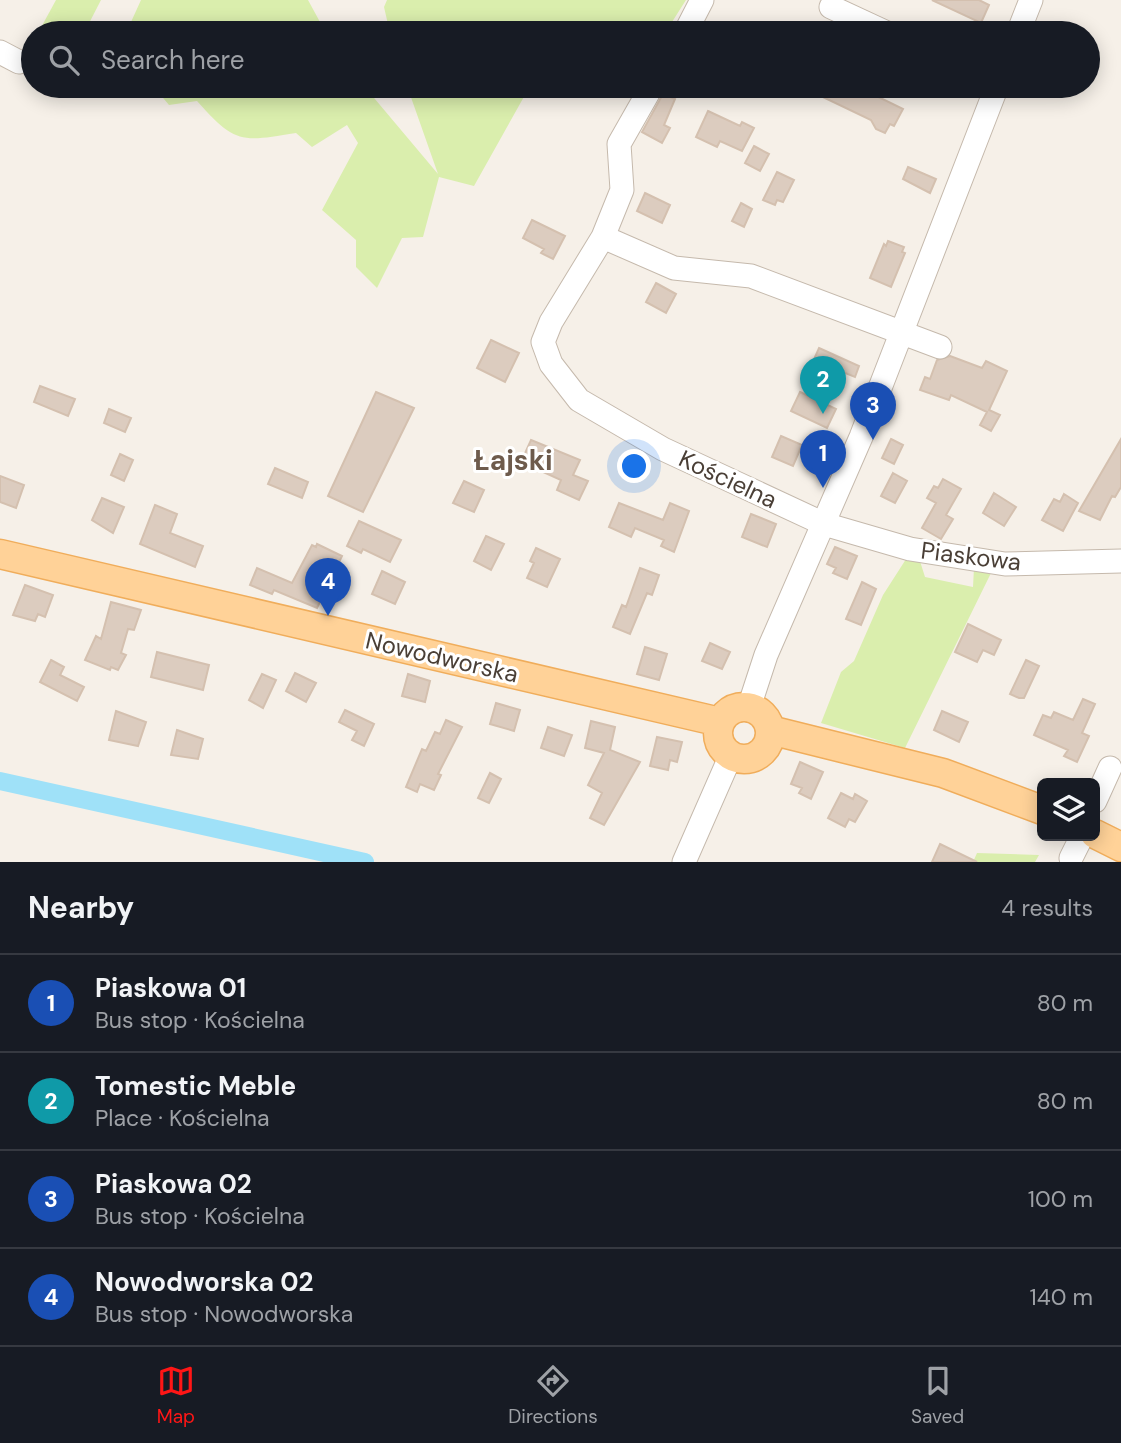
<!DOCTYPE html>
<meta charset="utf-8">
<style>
body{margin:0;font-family:"DM Sans",sans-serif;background:#20242c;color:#f1f3f6}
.controls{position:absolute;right:21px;bottom:21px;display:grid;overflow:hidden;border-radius:10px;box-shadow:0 4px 18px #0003}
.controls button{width:63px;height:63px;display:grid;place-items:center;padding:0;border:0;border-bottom:2px solid #363941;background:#171b24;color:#f1f3f6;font:35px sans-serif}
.you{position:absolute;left:635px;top:467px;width:24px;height:24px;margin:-18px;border:5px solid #fff;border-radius:50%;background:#1a73e8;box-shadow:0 0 0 10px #1a73e833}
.badge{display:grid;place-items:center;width:46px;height:46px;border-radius:50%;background:#ff1616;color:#fff;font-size:23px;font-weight:700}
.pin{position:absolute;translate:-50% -58px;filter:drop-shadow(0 2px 4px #0008)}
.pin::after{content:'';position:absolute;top:37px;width:24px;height:21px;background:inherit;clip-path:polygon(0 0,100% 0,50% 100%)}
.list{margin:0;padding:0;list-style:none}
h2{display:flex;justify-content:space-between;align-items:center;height:91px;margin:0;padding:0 28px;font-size:30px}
h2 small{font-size:23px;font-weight:400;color:#9ea1a6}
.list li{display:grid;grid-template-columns:46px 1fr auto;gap:21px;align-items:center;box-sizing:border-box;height:98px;padding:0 28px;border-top:2px solid #363941}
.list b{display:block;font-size:26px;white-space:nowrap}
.list p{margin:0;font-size:23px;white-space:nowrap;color:#9ea1a6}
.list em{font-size:23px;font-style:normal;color:#9ea1a6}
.icon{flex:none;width:38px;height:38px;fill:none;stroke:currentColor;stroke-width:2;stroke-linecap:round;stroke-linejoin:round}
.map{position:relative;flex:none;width:1121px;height:862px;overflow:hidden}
.search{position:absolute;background:#171b24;box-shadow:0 4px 18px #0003;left:21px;right:21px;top:21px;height:77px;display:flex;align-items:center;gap:18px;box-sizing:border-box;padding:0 24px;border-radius:38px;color:#9ea1a6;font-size:26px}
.sheet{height:483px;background:#171b24}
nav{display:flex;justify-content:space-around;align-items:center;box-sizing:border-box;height:98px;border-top:2px solid #363941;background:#171b24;font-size:19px;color:#9ea1a6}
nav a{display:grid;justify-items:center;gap:4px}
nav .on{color:#ff1616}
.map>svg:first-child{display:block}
.green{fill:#daeead}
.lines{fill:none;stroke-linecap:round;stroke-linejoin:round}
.canal{stroke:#9fe1f8;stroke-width:18}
.building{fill:#dcccbf;stroke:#d4c0af;stroke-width:2}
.minor-casing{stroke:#c5b9ac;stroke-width:25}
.major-casing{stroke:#f0ad5b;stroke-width:31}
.minor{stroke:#fff;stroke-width:23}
.major{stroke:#ffd298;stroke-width:28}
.labels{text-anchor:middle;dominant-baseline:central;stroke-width:6;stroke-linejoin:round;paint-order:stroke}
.street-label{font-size:24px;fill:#4a3f36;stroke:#fff}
.quarter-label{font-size:28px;font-weight:bold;fill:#6e5b4c;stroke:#fff}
</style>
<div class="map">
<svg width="1121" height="862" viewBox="0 0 1121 862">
<rect width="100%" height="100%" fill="#f6f0e8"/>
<path class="green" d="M56 0H101L84 33H38Z
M141 0H308L326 33H126Z
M387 0H686L665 33H594L580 25 567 33H390L384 7Z
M153 86H364L438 174 407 86H530L474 186 439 177 423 237 402 238 377 288 356 267V240L322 210 358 143 347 125 312 147 296 133C241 142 235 144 197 101L169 105Z
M908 556 919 558 925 577 973 587 974 568 992 571 905 748 821 723 841 672 854 661 883 595Z
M977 853 1039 855 1035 862H973Z"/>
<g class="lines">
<path class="canal" d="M0 781 365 862"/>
</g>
<path class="building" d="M932 0H979L989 5 981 23Z
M800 86H856L903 109 894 126 890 124 885 133 876 129 871 120Z
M663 94 675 99 664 125 670 128 662 143 642 132Z
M708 111 740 126 742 122 754 128 742 151 720 141 717 147 696 137Z
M754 146 769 154 760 171 745 163Z
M908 167 936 179 930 193 903 179Z
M777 172 794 180 783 202 777 200 775 205 763 200Z
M645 193 670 205 662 223 637 211Z
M741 203 752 209 744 227 732 221Z
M532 220 565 236 553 259 541 253 544 249 523 238Z
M888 241 904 247 902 252 905 253 891 287 870 278 884 244 886 246Z
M656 283 676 294 666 313 646 302Z
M491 340 519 353 505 382 477 368Z
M819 348 859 366 855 377 843 372 840 378 811 366Z
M950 356 982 368 986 361 1007 371 989 410 1000 415 991 431 980 425 987 412 951 395 949 400 920 390 925 377 930 379 937 360Z
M40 386 75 399 68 416 34 402Z
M376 392 414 408 363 512 328 496Z
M800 392 836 409 827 428 791 411Z
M109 409 131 418 125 432 104 423Z
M781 436 802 445 793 466 772 457Z
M891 439 903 445 894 464 882 458Z
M1121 439V487L1115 497 1112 496 1100 520 1079 511Z
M531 440 580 460 573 475 588 481 579 500 557 490 561 480 521 462Z
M120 454 133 460 124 481 111 475Z
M275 468 308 482 302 498 268 484Z
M893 473 907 481 895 503 881 496Z
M0 476 24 485 16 508 0 502Z
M943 479 961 489 946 515 953 519 941 539 922 528 936 503 927 498 934 486 938 488Z
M464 481 484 490 474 512 453 503Z
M994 493 1016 507 1004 526 983 513Z
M1064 494 1078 503 1063 531 1042 520 1054 499 1060 502Z
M102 498 124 507 113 533 92 520Z
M619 503 663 520 670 503 689 511 674 552 661 546 664 540 635 528 631 537 609 527Z
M155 505 177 514 170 533 203 546 195 567 140 544Z
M751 514 776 524 767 547 742 537Z
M359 521 401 540 390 562 363 549 361 553 347 546Z
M486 536 504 544 491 570 474 561Z
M317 544 342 556 317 608 274 590 272 594 250 585 257 568 292 583 312 545 316 547Z
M835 547 857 556 847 579 833 573 836 568 827 564Z
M536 548 560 559 547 587 527 578 534 563 530 561Z
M640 568 659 575 652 595 647 593 630 634 613 627 622 605 626 607Z
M382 571 405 582 395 604 372 594Z
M862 582 876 589 861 625 846 619Z
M25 585 53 595 45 617 38 614 35 621 13 615Z
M111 602 141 610 134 630 128 629 121 653 126 655 118 670 111 667 110 670 85 660 96 636 101 639Z
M968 624 1001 640 994 655 983 650 977 662 955 652Z
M710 643 730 652 722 669 702 661Z
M645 647 667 654 659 680 637 674Z
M157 652 209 665 203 690 151 677Z
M51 660 64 667 60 675 84 687 77 701 40 682Z
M1026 660 1039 666 1024 698H1019L1010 694Z
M295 673 316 683 306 702 286 691Z
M262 674 276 680 263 708 249 700Z
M408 674 430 681 425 702 402 696Z
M1083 699 1095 704 1082 733 1089 736 1077 762 1064 756 1068 750 1034 735 1043 715 1051 718 1054 712 1073 720Z
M496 703 520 710 514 731 490 724Z
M345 710 374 724 364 746 352 740 357 731 339 722Z
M116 711 146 722 138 746 109 740Z
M942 711 968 722 959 742 934 730Z
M446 720 462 727 438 774 441 775 434 790 420 784 417 792 406 787 422 749 426 751 435 732 440 734Z
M591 721 615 727 610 750 640 762 604 825 590 818 602 793 588 785 604 753 585 748Z
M548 727 572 735 564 756 541 748Z
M177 730 203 739 198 759 171 755Z
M657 737 682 742 677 762 670 760 668 770 650 766Z
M800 762 823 772 811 799 799 793 802 788 791 784Z
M490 773 501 779 489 803 478 798Z
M841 793 853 799 855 794 867 801 855 822 849 819 845 827 828 818Z
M940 844 977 862H932Z"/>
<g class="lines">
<defs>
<path id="minor" d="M831 7 887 33
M685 33 702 0
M1018 33 1031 0
M0 52 19 62
M652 86 619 144 622 190 603 237 551 322 543 342 551 364 579 400 663 449 824 524 910 549 1005 564 1121 561
M603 237 674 268 751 276 940 347
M749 707 766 655 861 437 997 86
M1095 801 1110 768
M1071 858 1082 836
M684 862 731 755"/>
<path id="major" d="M0 554 720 722
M718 733a26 26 0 1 1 52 0a26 26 0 1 1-52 0Z
M770 730 943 773 1042 810
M1095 834 1121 847"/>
</defs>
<use href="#minor" class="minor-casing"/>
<use href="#major" class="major-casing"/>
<use href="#minor" class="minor"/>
<use href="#major" class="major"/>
</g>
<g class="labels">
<g class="street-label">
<text transform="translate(728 479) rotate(25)">Kościelna</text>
<text transform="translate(971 556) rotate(7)">Piaskowa</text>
<text transform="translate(442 657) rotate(13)">Nowodworska</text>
</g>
<g class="quarter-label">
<text x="513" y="460">Łajski</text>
</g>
</g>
</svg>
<div class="controls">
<button><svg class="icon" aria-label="layers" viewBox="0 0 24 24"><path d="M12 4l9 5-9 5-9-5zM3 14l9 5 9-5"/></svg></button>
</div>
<div class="you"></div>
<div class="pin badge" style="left:823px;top:488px;background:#1a4fb4">1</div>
<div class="pin badge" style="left:823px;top:414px;background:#0f9aa8">2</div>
<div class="pin badge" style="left:873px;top:440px;background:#1a4fb4">3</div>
<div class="pin badge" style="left:328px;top:616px;background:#1a4fb4">4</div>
<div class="search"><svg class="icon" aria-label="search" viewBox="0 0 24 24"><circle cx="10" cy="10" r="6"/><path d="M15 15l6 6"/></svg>Search here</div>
</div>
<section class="sheet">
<h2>Nearby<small>4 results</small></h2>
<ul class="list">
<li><span class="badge" style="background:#1a4fb4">1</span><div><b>Piaskowa 01</b><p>Bus stop · Kościelna</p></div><em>80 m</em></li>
<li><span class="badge" style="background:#0f9aa8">2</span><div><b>Tomestic Meble</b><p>Place · Kościelna</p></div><em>80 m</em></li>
<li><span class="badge" style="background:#1a4fb4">3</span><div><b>Piaskowa 02</b><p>Bus stop · Kościelna</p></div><em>100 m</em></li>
<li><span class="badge" style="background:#1a4fb4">4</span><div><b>Nowodworska 02</b><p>Bus stop · Nowodworska</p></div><em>140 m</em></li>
</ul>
</section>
<nav>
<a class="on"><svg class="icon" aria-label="map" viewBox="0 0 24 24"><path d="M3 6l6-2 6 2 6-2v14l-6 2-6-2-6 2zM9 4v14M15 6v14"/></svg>Map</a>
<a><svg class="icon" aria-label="directions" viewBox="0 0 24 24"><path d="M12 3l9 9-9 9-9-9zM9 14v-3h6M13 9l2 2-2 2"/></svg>Directions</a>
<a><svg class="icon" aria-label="saved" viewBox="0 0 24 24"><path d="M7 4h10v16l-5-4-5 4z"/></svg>Saved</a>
</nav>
